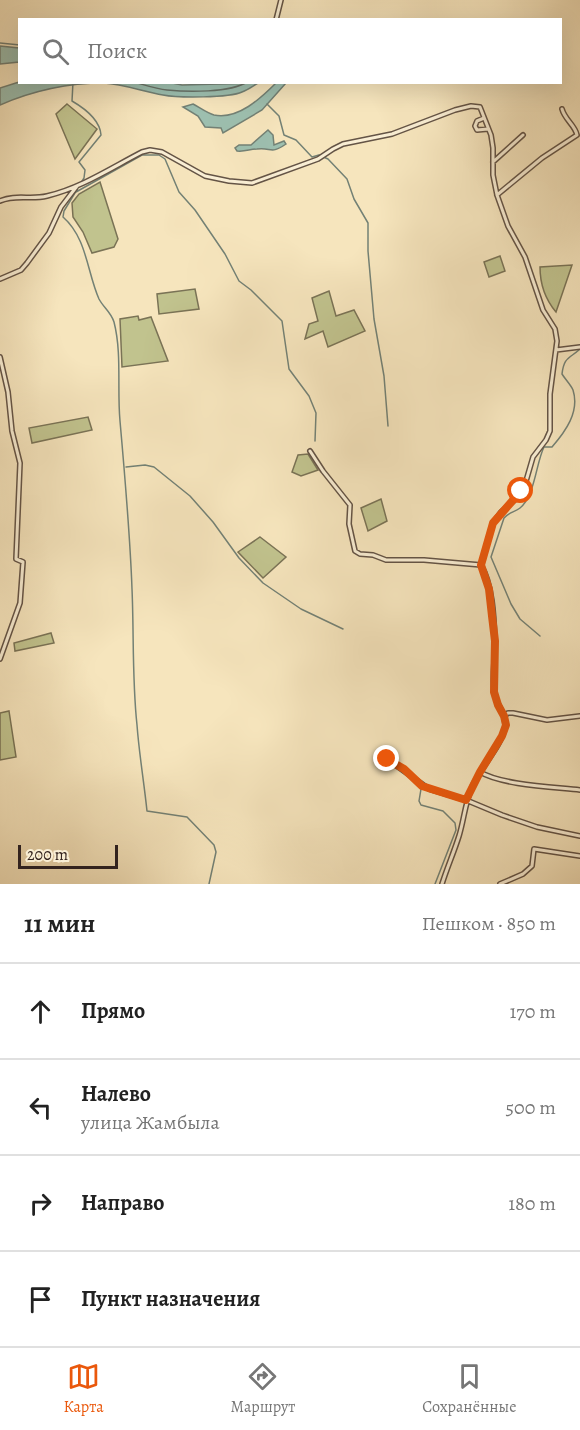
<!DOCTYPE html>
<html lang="ru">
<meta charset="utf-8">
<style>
body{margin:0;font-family:Alegreya,serif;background:#f6f6f6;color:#222}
.scale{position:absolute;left:18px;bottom:15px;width:100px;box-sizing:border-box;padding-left:6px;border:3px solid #33231e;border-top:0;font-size:16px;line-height:21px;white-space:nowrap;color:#33231e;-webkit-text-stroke:4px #f9eed4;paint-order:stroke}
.stop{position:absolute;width:18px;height:18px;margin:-14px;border:4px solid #ea580c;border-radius:50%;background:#fff}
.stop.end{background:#ea580c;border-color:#fff;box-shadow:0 2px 6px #0008}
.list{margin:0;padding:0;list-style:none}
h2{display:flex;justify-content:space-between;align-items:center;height:78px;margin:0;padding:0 24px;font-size:26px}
h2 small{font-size:20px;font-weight:400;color:#767676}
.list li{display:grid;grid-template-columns:39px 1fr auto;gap:18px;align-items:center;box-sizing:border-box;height:96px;padding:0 24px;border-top:2px solid #e0e0e0}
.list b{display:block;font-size:22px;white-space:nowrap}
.list p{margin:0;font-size:20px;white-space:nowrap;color:#767676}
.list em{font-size:20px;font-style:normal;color:#767676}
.icon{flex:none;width:33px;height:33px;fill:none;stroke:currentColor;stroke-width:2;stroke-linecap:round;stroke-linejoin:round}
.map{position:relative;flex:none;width:580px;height:884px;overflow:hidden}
.search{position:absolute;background:#fff;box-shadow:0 6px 24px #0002;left:18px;right:18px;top:18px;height:66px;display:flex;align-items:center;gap:15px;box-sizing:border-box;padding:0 21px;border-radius:0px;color:#767676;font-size:22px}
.sheet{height:462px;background:#fff}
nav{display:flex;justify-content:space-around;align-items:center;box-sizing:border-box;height:84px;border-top:2px solid #e0e0e0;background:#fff;font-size:16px;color:#767676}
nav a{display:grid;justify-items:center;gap:3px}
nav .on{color:#ea580c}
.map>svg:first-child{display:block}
.green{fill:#c1c38e;stroke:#7a7356;stroke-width:1.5}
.water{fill:#9dbfaf;stroke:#738175;stroke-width:1.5}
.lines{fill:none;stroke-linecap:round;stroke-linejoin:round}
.shore{stroke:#687166;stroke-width:1.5}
.stream{stroke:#738175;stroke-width:1.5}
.minor-casing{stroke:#645446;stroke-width:6}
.minor{stroke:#f9eed4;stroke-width:3}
.route{stroke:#ea580c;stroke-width:8}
</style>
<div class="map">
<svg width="580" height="884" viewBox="0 0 580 884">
<rect width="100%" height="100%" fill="#f6e5bd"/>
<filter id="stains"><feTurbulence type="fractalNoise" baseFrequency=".00333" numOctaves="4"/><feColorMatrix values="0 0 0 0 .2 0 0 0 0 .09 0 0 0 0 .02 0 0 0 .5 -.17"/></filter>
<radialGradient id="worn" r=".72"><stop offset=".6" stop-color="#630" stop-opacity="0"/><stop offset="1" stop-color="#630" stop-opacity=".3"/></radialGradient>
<path class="green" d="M67 104 97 129 75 159 56 114Z
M100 182 118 239 114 247 92 253 83 232 73 217 72 203 79 194Z
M500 256 505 271 489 277 484 262Z
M572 265 556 312C545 299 540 284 540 267Z
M195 289 199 309 159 314 157 294Z
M329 291 336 316 354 310 365 331 328 347 323 331 305 339 309 324 318 321 312 298Z
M138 316 139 320 151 317 168 361 122 367 120 319Z
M88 417 92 430 32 443 29 428Z
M308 454 318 470 301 476 292 472 298 455Z
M381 499 387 521 368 531 361 508Z
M260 537 286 557 263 578 238 552Z
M51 633 54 643 15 651 14 643Z
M9 711 16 757 0 760V713Z"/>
<path class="water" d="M0 46 19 48V62L0 64Z
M19 82H167L182 85 258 83C253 86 248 90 242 92 229 98 178 98 163 95 144 92 124 84 104 83 69 83 32 91 0 105V88Z
M276 83H286L262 110 223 133 221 128 205 127 198 116 183 107 193 104C199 107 207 113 214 115 238 120 261 98 276 83Z
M268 130 273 135 274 145 284 141 286 144C270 155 272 147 257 149 250 149 245 152 237 151L235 148 239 145H251Z"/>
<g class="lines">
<path class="shore" d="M134 82C145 85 156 89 167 90 187 92 230 93 247 82"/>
<path class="stream" d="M0 43 20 45
M73 82 72 101C84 108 100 120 101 135L79 162 85 170 84 178 64 211 63 217C87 238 87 272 99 299 103 307 111 312 114 322 122 353 117 389 120 421 125 477 130 533 132 589 134 634 132 679 137 725 139 753 144 782 147 811L187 817 214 845 216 852 209 884
M267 104 279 116 284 135 296 140 312 157 319 155 328 159 347 179 354 199 368 223V251L374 319 384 376 388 426
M76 192 142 155H159L165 159 179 192 195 210 225 254 239 281 251 290 282 321 289 369 309 396 316 413 315 441
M126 467 145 465 154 467 190 496 213 522 239 558 263 583 301 609 343 629
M540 636 520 619 511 604 491 557 504 518C509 512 515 512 520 508 535 496 536 463 544 447H552C565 432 580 412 573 390 571 385 565 379 562 374 564 357 569 359 580 349
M421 789 419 801 421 805 443 811 455 823 456 830 435 884"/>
<defs>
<path id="minor" d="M276 20 281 0
M484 118 477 121 475 126 477 130 488 129
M493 162 523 135
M497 195 542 158 577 135C575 125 565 120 562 109
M0 201C15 194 31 200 47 196 81 188 111 168 142 152L150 150 162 152 205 176 229 181 252 183 318 159 333 149 343 144 392 134 455 110 471 106 480 107 491 135 493 148V175L497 195 508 226 525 257 543 310 555 329 557 341 550 394V431L546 440 533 457 524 488 517 498 501 512 493 523 481 565
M0 279 21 270 27 263 49 233 61 207 77 186
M556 350 580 347
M0 357 8 392 12 431 20 463 16 559 23 562 20 603 0 659
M310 451 323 471 350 505 349 524 355 551 360 554 373 555 386 560H424L481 565
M504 716 508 713H513L547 720 580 716
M387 759 429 789 466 800 502 815 537 827 580 836
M480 772C502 785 553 787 580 790
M442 884C447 868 454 852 459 836 464 820 465 803 472 787 480 768 502 746 505 727 507 715 496 704 494 692 492 676 495 658 495 642 494 618 493 585 481 565
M500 884 523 874 532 866 534 849 580 856"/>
</defs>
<use href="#minor" class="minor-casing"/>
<use href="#minor" class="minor"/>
</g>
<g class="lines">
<path class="route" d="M387 759 404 769 422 786 466 800 480 772 502 736 506 725 504 716 498 705 494 692 495 641 492 616 489 589 481 565 493 523 521 491"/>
</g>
<rect width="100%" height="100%" filter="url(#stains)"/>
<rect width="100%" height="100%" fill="url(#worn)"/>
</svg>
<div class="scale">200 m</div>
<div class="stop" style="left:521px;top:491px"></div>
<div class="stop end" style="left:387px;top:759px"></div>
<div class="search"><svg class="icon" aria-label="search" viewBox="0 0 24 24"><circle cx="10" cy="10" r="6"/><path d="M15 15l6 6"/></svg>Поиск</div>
</div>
<section class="sheet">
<h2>11 мин<small>Пешком · 850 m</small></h2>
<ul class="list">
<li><svg class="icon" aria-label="ahead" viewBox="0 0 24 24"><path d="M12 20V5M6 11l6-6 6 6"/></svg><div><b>Прямо</b></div><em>170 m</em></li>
<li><svg class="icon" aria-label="left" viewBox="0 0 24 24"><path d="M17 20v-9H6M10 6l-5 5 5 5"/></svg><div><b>Налево</b><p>улица Жамбыла</p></div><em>500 m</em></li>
<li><svg class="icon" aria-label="right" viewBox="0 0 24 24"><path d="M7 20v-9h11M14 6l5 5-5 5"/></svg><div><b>Направо</b></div><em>180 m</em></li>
<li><svg class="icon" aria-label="arrive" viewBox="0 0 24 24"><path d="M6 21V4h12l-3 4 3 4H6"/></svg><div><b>Пункт назначения</b></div></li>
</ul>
</section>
<nav>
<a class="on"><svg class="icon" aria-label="map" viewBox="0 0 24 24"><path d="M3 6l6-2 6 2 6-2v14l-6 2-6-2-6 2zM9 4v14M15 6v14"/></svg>Карта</a>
<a><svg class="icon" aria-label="directions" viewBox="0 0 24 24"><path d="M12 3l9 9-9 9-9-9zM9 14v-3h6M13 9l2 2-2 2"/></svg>Маршрут</a>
<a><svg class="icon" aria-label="saved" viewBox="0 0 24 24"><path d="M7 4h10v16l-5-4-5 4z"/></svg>Сохранённые</a>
</nav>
